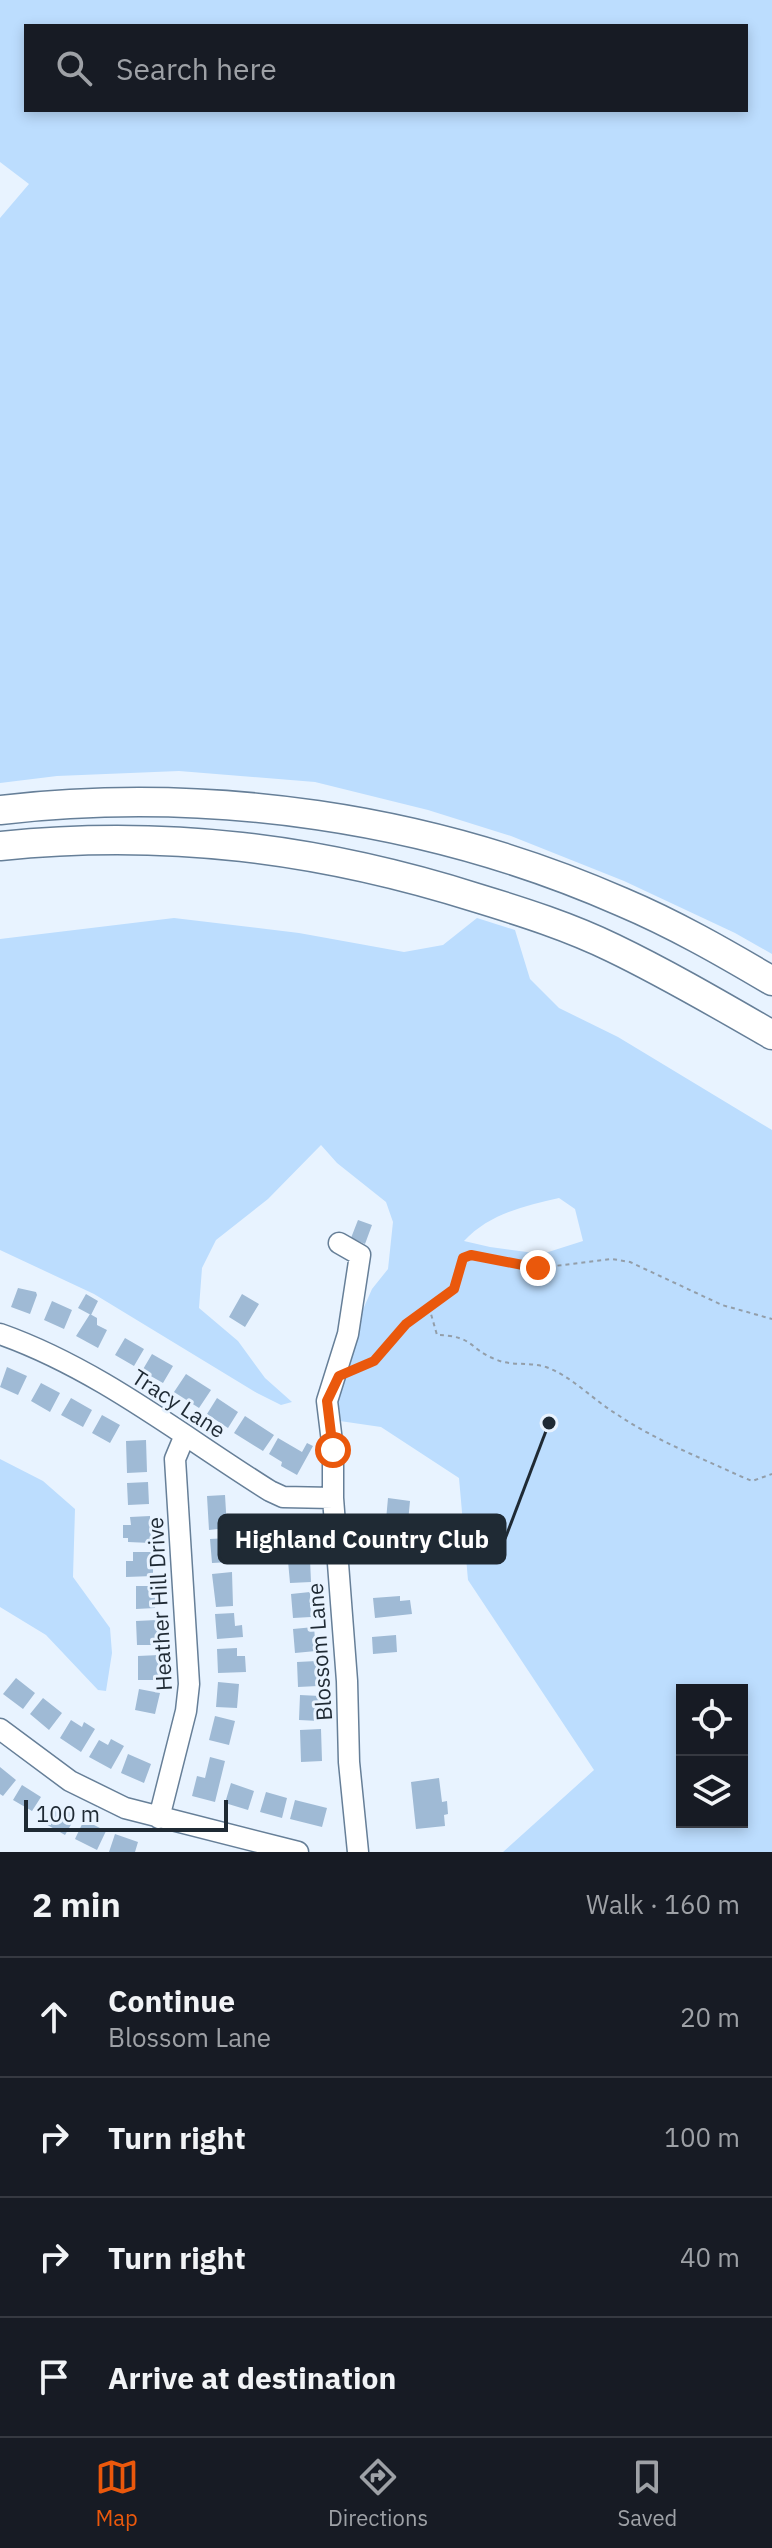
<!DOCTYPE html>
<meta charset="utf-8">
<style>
body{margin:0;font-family:"IBM Plex Sans",sans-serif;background:#20242c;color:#f1f3f6}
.controls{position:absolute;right:24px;bottom:24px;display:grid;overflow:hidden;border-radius:0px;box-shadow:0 4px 12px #0003}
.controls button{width:72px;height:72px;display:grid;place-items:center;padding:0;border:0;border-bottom:2px solid #363941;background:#171b24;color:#f1f3f6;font:40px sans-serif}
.scale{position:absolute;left:24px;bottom:20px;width:204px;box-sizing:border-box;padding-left:8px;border:4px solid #1f2a34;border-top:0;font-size:22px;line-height:28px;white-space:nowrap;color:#1f2a34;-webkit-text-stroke:6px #e8f3ff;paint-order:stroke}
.stop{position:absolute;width:24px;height:24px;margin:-18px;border:6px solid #ea580c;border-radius:50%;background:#fff}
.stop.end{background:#ea580c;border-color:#fff;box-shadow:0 2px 8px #0008}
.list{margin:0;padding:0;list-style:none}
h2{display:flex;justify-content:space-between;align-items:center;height:104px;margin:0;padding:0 32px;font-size:34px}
h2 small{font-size:26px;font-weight:400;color:#9ea1a6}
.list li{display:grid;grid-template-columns:52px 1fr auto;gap:24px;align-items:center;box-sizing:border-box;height:120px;padding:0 32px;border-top:2px solid #363941}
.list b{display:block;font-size:30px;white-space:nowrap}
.list p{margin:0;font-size:26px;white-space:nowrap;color:#9ea1a6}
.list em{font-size:26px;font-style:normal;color:#9ea1a6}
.icon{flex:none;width:44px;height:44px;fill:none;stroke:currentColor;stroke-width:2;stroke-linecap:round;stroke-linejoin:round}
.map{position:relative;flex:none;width:772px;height:1852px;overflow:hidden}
.search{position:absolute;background:#171b24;box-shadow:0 4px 12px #0003;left:24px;right:24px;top:24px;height:88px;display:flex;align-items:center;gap:20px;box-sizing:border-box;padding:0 28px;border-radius:0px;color:#9ea1a6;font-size:30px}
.sheet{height:584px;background:#171b24}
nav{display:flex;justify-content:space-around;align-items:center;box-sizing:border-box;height:112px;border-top:2px solid #363941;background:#171b24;font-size:22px;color:#9ea1a6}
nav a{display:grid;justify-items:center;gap:4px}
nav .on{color:#ea580c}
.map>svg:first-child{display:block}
.green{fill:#bcddfe;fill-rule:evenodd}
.building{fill:#9fbad5}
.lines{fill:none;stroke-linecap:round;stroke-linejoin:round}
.minor-casing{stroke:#667f98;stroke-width:23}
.highway-casing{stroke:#667f98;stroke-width:31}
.path{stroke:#939ea9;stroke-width:2;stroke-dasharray:4 4;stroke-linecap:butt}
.minor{stroke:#fff;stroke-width:20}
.highway{stroke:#fff;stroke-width:28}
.route{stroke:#ea580c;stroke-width:10}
.labels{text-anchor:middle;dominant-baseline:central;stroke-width:6;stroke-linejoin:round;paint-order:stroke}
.street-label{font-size:22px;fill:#1f2a34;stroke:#e8f3ff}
.leader{fill:none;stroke:#1f2a34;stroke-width:3}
.callout-dot{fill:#1f2a34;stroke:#e8f3ff;stroke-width:3}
.callout{fill:#1f2a34;stroke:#1f2a34;stroke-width:3}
.callout-label{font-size:24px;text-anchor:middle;font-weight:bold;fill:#fff}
</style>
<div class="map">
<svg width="772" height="1852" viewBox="0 0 772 1852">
<rect width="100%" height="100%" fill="#e8f3ff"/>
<path class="green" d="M0 0H772V954L735 933 624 881 511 836 428 810 315 782 179 771 57 776 0 783V218L29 184 0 162ZM26 26H746V110H26Z
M174 918 299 933 404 952 443 945 477 918 515 930 530 979 559 1008 618 1037 772 1130V1852H503L594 1770 468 1580 459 1478 381 1427 333 1420V1398L353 1332 372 1289 388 1269 393 1222 386 1202 337 1163 321 1145 268 1199 216 1240 202 1268 199 1308 238 1341 265 1378 292 1402 281 1405 257 1393 94 1294 0 1250V939ZM559 1198 575 1209 583 1241 542 1254 490 1247 464 1241C489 1214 524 1206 559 1198ZM682 1690H742V1822H682Z
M0 1459 43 1481 75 1509 73 1577 110 1628 112 1653 106 1691 98 1690 46 1635 0 1607Z"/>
<path class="building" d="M358 1220 372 1225 365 1244 351 1238Z
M18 1288 36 1292 37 1295 30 1314 11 1307Z
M86 1294 98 1301 91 1315 78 1308Z
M242 1294 259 1304 245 1327 229 1317Z
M52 1301 72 1310 64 1329 44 1320Z
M90 1314 97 1318V1325L107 1330 98 1348 76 1336Z
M125 1338 144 1349 134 1366 115 1355Z
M152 1354 173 1366 163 1383 142 1371Z
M7 1367 27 1376 18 1395 0 1387Z
M186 1374 211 1390 199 1408 174 1392Z
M41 1383 60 1393 50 1412 31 1401Z
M71 1398 92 1410 83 1427 61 1415Z
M217 1398 238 1412 228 1428 207 1414Z
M102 1415 120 1425 110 1443 92 1433Z
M245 1416 274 1435 263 1451 234 1433Z
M278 1438 302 1452 307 1443 313 1446 297 1475 281 1466 282 1462 269 1454Z
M146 1440 147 1472 127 1473 126 1441Z
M148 1482 149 1504 128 1505 127 1483Z
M225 1495 227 1528 209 1530 207 1496Z
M388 1498 410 1501 408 1522 386 1520Z
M150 1516 151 1543 128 1542V1538H123V1525H131L130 1517Z
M229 1538 230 1562 212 1563 210 1539Z
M133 1552H153V1576L126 1577V1561H133Z
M310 1560 311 1582 290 1583 288 1561Z
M232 1572 233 1606 216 1607 212 1574Z
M136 1586H155V1608L136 1609Z
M310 1592 311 1617 293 1618 291 1594Z
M400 1596V1601L410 1600 412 1614 375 1618 373 1598Z
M234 1613 235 1626 242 1625 243 1637 217 1639 215 1614Z
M157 1620V1645H137L136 1621Z
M314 1627 316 1651 295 1653 293 1629Z
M396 1635 397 1652 373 1654 372 1637Z
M237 1648V1656H245L246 1672 218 1673 217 1649Z
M159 1655V1680H138V1656Z
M317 1661 318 1686 298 1687 297 1662Z
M16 1678 35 1693 23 1709 3 1694Z
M218 1682 239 1684 237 1708 216 1707Z
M139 1689 160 1693 155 1714 135 1710Z
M300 1695 320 1696 319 1721 299 1720Z
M43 1698 62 1713 49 1730 30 1714Z
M215 1716 235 1721 229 1745 209 1740Z
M71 1720 82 1727 84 1722 95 1729 81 1752 60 1738Z
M321 1729 322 1761 301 1762 300 1730Z
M111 1739 124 1746 111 1769 89 1757 99 1740 108 1745Z
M128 1754 151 1764 144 1783 121 1773Z
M210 1757 225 1761 215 1802 192 1796 197 1776 205 1778Z
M0 1767 16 1780 3 1796 0 1794Z
M439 1778 442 1802 447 1801 448 1814 444 1815 445 1826 416 1829 411 1782Z
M231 1783 254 1791 248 1810 225 1803Z
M22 1785 41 1797 32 1811 13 1800Z
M266 1792 287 1798 282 1818 260 1812Z
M295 1800 327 1808 322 1827 290 1819Z
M55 1804 76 1816 65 1835 44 1823Z
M84 1820 106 1831 97 1850 75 1839Z
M115 1834 138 1842 135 1852H109Z"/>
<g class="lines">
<defs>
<path id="minor" d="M339 1243 360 1255 348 1334 327 1401 333 1450V1498L347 1681 349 1762 358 1852
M0 1334C99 1369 182 1436 270 1491L283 1497 333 1498
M0 1729 70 1781 125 1808 298 1852
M159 1818 186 1711 189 1684 175 1459 185 1435"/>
<path id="highway" d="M0 810C210 786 429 817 622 902 674 924 723 952 772 981
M0 846C165 829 319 848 477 898 523 912 570 927 613 948 667 974 720 1005 772 1035"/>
</defs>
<use href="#minor" class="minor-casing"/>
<use href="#highway" class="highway-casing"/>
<path class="path" d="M429 1307 437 1335C475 1336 468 1349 497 1360 512 1366 530 1362 546 1367 573 1377 593 1400 618 1415 655 1440 699 1457 740 1476L752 1481 772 1474
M356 1367 374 1361 406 1324 454 1289 463 1258 471 1255 538 1268 612 1259 630 1262 722 1305 772 1319"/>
<use href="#minor" class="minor"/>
<use href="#highway" class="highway"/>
</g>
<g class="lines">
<path class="route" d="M333 1450 327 1401 339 1376 374 1361 406 1324 454 1289 463 1258 471 1255 538 1268"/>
</g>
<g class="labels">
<g class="street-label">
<text transform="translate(179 1403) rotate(33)">Tracy Lane</text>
<text transform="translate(159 1604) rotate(-93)">Heather Hill Drive</text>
<text transform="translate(319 1652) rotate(-94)">Blossom Lane</text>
</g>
</g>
<path class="leader" d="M549 1423L505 1539"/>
<circle class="callout-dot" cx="549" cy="1423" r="8"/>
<rect class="callout" x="219" y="1515" width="286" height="48" rx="8"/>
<g class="callout-label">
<text x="362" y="1548">Highland Country Club</text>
</g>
</svg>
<div class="controls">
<button><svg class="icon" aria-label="locate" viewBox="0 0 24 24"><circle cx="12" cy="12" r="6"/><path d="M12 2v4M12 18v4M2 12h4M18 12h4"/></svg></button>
<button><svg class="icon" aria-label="layers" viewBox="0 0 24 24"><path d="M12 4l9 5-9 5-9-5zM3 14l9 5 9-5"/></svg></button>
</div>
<div class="scale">100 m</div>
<div class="stop" style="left:333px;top:1450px"></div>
<div class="stop end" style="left:538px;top:1268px"></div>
<div class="search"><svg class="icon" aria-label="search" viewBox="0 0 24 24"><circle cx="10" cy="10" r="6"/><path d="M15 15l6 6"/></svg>Search here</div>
</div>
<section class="sheet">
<h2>2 min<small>Walk · 160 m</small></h2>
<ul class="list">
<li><svg class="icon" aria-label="ahead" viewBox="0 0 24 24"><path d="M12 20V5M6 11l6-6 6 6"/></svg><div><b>Continue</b><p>Blossom Lane</p></div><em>20 m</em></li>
<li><svg class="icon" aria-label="right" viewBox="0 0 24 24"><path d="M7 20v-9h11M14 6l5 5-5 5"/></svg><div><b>Turn right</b></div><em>100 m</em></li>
<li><svg class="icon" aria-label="right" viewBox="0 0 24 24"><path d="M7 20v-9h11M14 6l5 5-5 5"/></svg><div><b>Turn right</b></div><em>40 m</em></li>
<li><svg class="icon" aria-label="arrive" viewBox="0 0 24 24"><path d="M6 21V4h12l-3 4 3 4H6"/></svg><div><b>Arrive at destination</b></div></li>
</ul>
</section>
<nav>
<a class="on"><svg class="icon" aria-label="map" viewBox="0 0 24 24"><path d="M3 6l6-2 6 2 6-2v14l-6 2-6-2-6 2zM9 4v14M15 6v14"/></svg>Map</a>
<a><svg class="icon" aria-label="directions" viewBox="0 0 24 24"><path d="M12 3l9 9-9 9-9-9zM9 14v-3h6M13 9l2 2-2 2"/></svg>Directions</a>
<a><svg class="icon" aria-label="saved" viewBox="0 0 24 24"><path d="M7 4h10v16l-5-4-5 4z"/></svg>Saved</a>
</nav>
